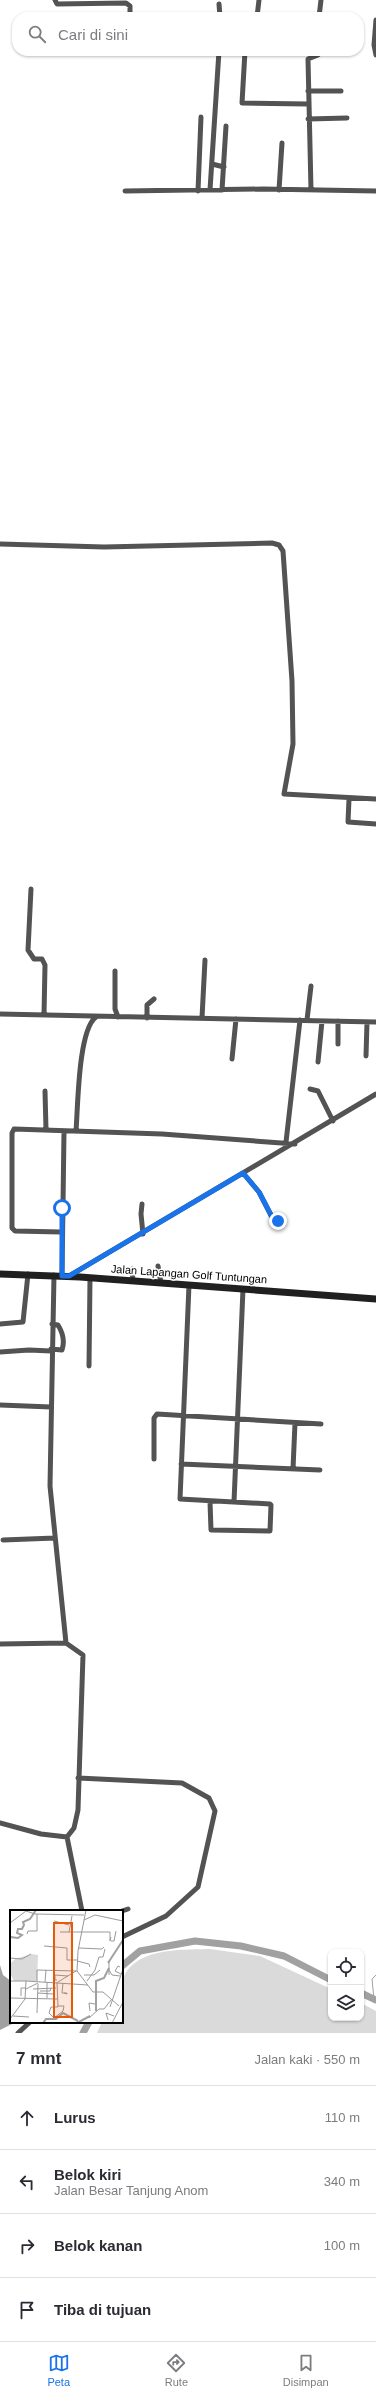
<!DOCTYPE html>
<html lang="id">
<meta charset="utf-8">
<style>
body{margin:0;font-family:Helvetica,sans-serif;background:#f2f2f3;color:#2b2b33}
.controls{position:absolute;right:12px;bottom:12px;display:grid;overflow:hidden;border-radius:8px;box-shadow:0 1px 3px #0004}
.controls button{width:36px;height:36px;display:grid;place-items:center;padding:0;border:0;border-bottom:1px solid #e1e1e2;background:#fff;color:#2b2b33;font:20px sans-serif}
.stop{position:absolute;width:12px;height:12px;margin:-9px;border:3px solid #1a73e8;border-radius:50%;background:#fff}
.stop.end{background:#1a73e8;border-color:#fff;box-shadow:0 1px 4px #0008}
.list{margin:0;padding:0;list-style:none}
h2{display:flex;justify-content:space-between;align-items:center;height:52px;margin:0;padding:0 16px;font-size:17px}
h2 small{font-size:13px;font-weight:400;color:#7c7c81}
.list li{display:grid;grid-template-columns:26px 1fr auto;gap:12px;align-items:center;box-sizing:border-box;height:64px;padding:0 16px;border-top:1px solid #e1e1e2}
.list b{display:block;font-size:15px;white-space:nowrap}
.list p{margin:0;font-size:13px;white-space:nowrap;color:#7c7c81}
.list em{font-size:13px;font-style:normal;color:#7c7c81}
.icon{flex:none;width:22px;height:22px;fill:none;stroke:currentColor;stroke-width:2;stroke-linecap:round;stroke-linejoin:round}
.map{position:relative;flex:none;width:376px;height:2033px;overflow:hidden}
.search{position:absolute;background:#fff;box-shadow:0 1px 3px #0004;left:12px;right:12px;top:12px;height:44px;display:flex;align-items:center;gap:10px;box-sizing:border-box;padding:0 14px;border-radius:16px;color:#7c7c81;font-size:15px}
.sheet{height:308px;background:#fff}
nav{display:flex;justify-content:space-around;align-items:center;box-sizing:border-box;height:56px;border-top:1px solid #e1e1e2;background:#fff;font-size:11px;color:#7c7c81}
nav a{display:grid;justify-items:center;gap:2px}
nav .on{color:#1a73e8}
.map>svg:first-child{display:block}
.green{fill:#dadada}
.water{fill:#a1a1a1}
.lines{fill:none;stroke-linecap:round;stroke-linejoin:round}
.stream{stroke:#a1a1a1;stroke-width:1}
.river{stroke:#a1a1a1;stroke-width:7}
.street{stroke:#535353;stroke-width:5}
.secondary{stroke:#202020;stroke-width:7}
.route{stroke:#1a73e8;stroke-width:5}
.labels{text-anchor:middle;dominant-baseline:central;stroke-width:3;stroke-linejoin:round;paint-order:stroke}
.street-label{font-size:11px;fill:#000;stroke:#fff}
.inset-river{fill:none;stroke:#a1a1a1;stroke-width:2}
.inset-road{fill:none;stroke:#999;stroke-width:1}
.view{fill:#e8590c;fill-opacity:0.15;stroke:#e8590c;stroke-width:2}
.inset-edge{fill:none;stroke:#000;stroke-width:2}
</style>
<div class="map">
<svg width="376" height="2033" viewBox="0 0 376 2033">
<rect width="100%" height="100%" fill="#fff"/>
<path class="green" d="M210 1949 260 1956 331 1989V2018H361V2003L376 2011V2033H97L102 2022H122C122 2010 119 1994 122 1982 132 1947 181 1950 210 1949Z"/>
<path class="water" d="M0 1965 3 1975 11 1981V2022H16L0 2030Z"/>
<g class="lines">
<path class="stream" d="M374 1999 372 1979 376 1975"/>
<path class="river" d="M122 1966 140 1951 195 1941 241 1946 284 1956 331 1980
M361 1993 376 2000
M83 2033 89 2022"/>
<path class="street" d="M55 0 57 4 126 3 130 6V17
M219 4 220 17
M257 17 259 0
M319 17 321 0
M376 20 374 45 376 55
M245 51 242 103 308 104
M308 91H341
M308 119 347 118
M212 164 224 167
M210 190 219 51
M222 190 226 126
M279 190 282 143
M311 190 308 59 318 55V51
M125 191 263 189 376 191
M198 191 201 117
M0 544 104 547 272 543 279 545 283 551 292 681 293 744 284 794 376 799
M349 799 348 822 376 824
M31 889 28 950 34 959H42L45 965 44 1015
M115 971V1009L118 1017
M0 1014 376 1022
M147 1018V1005L154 999
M202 1018 205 960
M307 1020 311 986
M338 1044V1021
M366 1056 367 1022
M232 1059 236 1019
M318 1062 322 1021
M310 1089 318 1091 333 1121
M45 1091 46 1130
M76 1131C78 1107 78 1030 96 1017
M286 1142 300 1020
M243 1173 259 1192 273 1219 278 1221
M142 1204 141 1214 143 1234
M61 1232 15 1231 12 1228V1133L14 1129 162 1134 295 1144
M158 1266 161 1283
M132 1269 133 1281
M54 1275 50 1486 66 1643
M62 1276 64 1132
M69 1276 376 1094
M189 1285 180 1499 270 1504 271 1505 270 1531 211 1530 210 1502
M0 1324 23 1322 28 1274
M51 1349 62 1350C65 1341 63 1333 58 1325L52 1324
M0 1352 29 1350 51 1351
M89 1366 90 1278
M0 1405 51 1407
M154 1459V1418L157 1414 321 1424
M181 1464 320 1470
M293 1469 295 1423
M234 1502 243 1289
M3 1540 55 1538
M0 1644 66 1643 83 1655 78 1810 74 1828 67 1837 41 1834 0 1823
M78 1778 182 1783 209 1798 215 1811 198 1887 166 1916 122 1937
M67 1837 82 1911
M122 1911 128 1909
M18 2033 30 2022"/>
<path class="secondary" d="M0 1274 80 1277 376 1299"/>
</g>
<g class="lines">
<path class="route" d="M62 1208V1276H69L243 1173 259 1192 273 1219 278 1221"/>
</g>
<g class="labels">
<g class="street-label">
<text transform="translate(189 1274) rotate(4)">Jalan Lapangan Golf Tuntungan</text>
</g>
</g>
<g transform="translate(10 1910)">
<rect width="113" height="113" fill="#fff"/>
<path d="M21 44 28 45 27 71H4L0 63 1 53 5 49Z" fill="#dadada"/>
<path class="inset-river" d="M0 27 8 28 12 25 7 23 8 19H12L14 15 13 12 20 9 26 0M98 53 113 30M86 101V71L94 68 99 58M33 113 36 109H46L53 103 68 111M67 113 80 106"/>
<path class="inset-road" d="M76 0 68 41 67 61 83 82H93L109 96M74 10 85 5 113 11M44 11 59 15M0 13 16 1 25 4 74 5M50 22H100V31L101 27M59 22 62 6M17 24 18 21H27V4M101 31H104L106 21M34 36 57 38V50H67M69 38 92 39 94 37M0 48 12 49 21 44M67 51 79 54 80 57M99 51V65M110 57 108 56 105 61 111 64M99 60 102 65 110 66M74 65H84L90 60M47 70H45V65L58 66M0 71H16L15 89 0 109M16 71 78 75M27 71V60L67 61M77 71 85 60 89 47H93L95 39M35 72 36 60M47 72 48 97H41L39 103 44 108 53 101 54 96H48M48 72 66 61M53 73 52 83H57V84L54 83M16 79 28 73M23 79 46 78M30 81H40L41 78M28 83 43 84M11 86V78H16M0 88 47 89M37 88V72M100 97 113 59M80 101 79 93 85 94M27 103 28 74M3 106 19 107M79 108 89 99H94L101 90M98 110 96 103 104 106M102 113 113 92"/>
<path class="view" d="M44 13H62V107H44Z"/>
<rect width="113" height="113" class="inset-edge"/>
</g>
</svg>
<div class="controls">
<button><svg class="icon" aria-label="locate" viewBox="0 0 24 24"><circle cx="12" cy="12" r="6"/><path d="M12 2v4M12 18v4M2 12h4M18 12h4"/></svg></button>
<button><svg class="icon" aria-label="layers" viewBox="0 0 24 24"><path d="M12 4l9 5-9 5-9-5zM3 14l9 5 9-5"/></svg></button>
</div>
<div class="stop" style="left:62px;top:1208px"></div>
<div class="stop end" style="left:278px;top:1221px"></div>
<div class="search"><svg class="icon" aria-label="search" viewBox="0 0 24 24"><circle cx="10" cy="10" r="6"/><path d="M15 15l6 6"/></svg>Cari di sini</div>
</div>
<section class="sheet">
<h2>7 mnt<small>Jalan kaki · 550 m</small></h2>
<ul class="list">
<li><svg class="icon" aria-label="ahead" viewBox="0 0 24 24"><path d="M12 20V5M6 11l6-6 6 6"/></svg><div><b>Lurus</b></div><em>110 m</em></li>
<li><svg class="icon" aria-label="left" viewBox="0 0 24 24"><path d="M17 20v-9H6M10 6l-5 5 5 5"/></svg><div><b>Belok kiri</b><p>Jalan Besar Tanjung Anom</p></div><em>340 m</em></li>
<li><svg class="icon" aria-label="right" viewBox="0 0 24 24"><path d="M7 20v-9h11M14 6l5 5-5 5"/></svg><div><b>Belok kanan</b></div><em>100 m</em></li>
<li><svg class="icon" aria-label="arrive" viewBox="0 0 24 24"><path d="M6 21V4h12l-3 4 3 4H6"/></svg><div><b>Tiba di tujuan</b></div></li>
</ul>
</section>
<nav>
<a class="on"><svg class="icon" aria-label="map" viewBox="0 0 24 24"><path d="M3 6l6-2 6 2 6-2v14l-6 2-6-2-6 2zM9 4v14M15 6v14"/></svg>Peta</a>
<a><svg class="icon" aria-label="directions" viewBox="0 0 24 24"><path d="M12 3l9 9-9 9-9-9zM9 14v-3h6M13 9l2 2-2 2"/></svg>Rute</a>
<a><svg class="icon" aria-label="saved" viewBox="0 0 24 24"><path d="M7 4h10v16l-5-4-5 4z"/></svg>Disimpan</a>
</nav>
